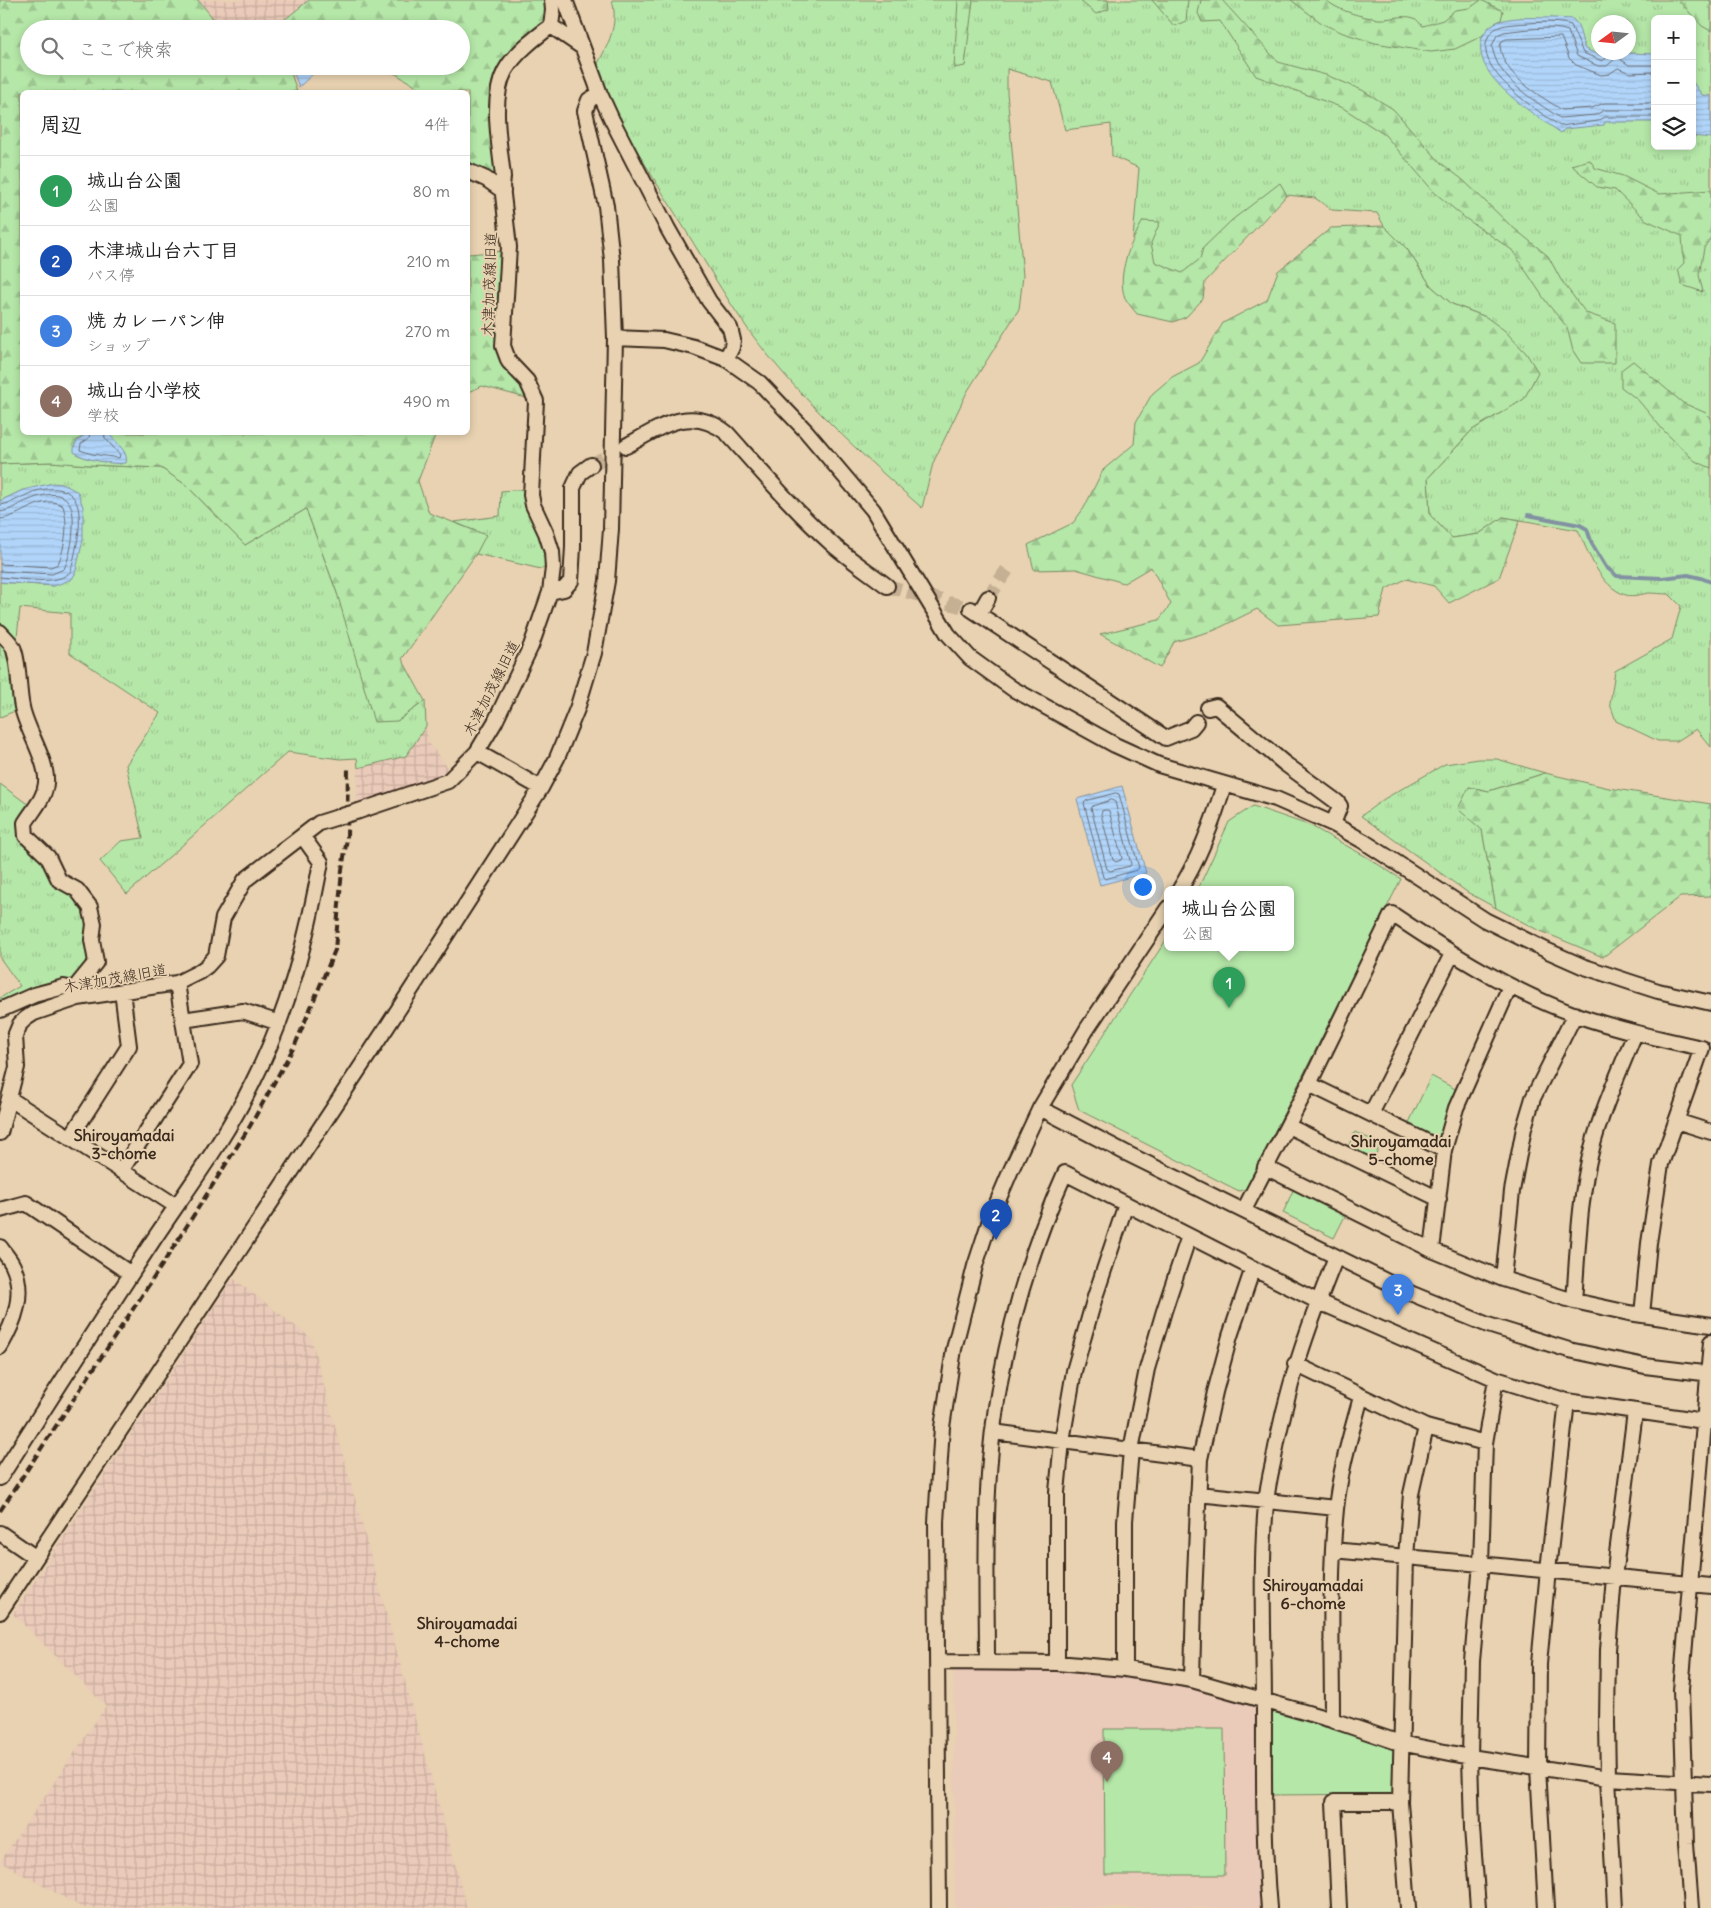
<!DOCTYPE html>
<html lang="ja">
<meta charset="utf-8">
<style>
body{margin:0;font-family:Delius,"Klee One",sans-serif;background:#f6f6f6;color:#222}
.controls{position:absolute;right:15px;top:15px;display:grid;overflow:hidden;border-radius:8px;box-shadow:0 2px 8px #0003}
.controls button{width:45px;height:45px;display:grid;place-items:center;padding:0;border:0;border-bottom:1px solid #e0e0e0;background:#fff;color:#222;font:25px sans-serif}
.compass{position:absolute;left:1591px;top:15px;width:45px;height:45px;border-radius:50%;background:#fff;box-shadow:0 2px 8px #0003;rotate:255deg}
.you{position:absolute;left:1142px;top:886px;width:18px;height:18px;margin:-12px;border:4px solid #fff;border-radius:50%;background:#1a73e8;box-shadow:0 0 0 8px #1a73e833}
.badge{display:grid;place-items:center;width:32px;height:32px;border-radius:50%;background:#b45309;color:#fff;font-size:16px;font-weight:700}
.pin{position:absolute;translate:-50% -41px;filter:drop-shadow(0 1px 2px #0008)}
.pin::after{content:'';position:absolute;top:26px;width:18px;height:15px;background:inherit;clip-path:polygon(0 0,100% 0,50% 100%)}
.popup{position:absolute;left:1164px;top:886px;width:130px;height:65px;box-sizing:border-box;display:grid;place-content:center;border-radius:8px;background:#fff;filter:drop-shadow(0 1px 4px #0005);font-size:16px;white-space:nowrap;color:#767676}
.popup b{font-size:19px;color:#222}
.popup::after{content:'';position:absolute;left:50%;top:100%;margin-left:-10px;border:10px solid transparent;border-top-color:#fff}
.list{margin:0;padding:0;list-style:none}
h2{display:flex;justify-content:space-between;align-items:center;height:65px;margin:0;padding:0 20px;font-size:21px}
h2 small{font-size:16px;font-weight:400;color:#767676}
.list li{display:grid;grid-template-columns:32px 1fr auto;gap:15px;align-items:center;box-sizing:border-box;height:70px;padding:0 20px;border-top:1px solid #e0e0e0}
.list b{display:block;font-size:19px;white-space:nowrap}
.list p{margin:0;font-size:16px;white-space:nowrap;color:#767676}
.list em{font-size:16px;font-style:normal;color:#767676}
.icon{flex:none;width:28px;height:28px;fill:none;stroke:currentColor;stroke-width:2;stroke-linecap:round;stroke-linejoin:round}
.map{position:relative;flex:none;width:1711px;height:1908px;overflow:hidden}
.search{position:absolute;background:#fff;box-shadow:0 2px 8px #0003;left:20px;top:20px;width:450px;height:55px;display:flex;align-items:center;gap:12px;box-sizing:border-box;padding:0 18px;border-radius:28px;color:#767676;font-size:19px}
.panel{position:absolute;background:#fff;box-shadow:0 2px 8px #0003;left:20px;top:90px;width:450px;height:345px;border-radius:8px}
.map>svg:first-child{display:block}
.built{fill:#eacab9}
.industrial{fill:url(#industrial-grid)}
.grass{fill:url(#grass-tufts);stroke:#788863;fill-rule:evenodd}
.forest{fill:url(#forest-firs);stroke:#788863}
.green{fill:#b5e7a8;stroke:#788863}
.water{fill:url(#water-rules);stroke:#8291a2}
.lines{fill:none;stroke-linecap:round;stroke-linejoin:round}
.shore{stroke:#6a6e76;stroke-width:1}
.stream{stroke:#8291a2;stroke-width:4}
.minor-tunnel{stroke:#c5b094;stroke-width:14;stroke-dasharray:14 7;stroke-linecap:butt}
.minor-casing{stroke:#3b2a1e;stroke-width:18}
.minor{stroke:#e8d2b1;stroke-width:14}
.rail{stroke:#3b2a1e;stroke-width:4;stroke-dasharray:8 4;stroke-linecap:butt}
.minor-bridge-casing{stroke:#3b2a1e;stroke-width:18;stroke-linecap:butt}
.minor-bridge{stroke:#e8d2b1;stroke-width:14}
.labels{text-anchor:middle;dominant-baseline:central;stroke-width:4;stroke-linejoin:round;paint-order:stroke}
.street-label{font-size:15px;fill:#3b2a1e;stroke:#e8d2b1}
.neighbourhood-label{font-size:16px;font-weight:bold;fill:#3b2a1e;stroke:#e8d2b1}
</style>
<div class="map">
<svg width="1711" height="1908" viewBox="0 0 1711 1908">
<defs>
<pattern id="industrial-grid" width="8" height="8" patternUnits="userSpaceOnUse" patternTransform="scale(1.25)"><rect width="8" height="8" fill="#eacab9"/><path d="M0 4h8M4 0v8" fill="none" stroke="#caae9f"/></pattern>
<pattern id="grass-tufts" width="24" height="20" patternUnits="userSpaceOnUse" patternTransform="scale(1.25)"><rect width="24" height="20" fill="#b5e7a8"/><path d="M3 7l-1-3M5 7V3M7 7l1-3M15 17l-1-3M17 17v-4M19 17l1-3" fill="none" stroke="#9dc690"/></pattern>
<pattern id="forest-firs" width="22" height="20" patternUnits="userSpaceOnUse" patternTransform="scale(1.25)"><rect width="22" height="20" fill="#b5e7a8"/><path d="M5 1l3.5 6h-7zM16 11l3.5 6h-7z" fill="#9dc690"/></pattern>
<pattern id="water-rules" width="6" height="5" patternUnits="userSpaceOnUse" patternTransform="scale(1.25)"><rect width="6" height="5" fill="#b1d5fa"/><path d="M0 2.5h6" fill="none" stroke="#99b7d6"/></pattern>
</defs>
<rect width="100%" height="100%" fill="#e8d2b1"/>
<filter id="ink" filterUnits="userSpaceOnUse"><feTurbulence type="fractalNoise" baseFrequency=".02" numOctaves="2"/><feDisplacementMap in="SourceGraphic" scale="10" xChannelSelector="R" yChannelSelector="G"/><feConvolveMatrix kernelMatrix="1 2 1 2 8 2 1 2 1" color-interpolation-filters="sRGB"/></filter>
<g filter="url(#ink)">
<path class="built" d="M959 1669 1056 1670 1125 1677 1193 1689 1254 1705 1258 1710 1263 1908H955L954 1673Z"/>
<path class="industrial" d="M199 0H309L273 29H222Z
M426 726 428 742 450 771 443 778 357 806 358 768 405 756Z
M233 1278 311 1338 467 1908H83L0 1862 106 1706 13 1614Z"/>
<path class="grass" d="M612 0H1711V747L1696 729 1677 741H1658L1616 721 1610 704 1615 671 1672 639 1681 606 1669 594C1662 594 1655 593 1649 593 1642 594 1632 597 1626 595 1600 587 1588 552 1578 530L1503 517 1479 534 1452 538 1430 515 1428 478 1472 430 1521 401 1486 317 1452 304 1431 286 1407 249 1384 226 1377 213 1332 210 1315 198 1287 195 1232 242 1177 293 1133 239 1139 168 1112 156 1111 124 1065 130 1052 82 1007 69V92L1023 276 1019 309 967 392 933 463 922 508C861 454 799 398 750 332 723 294 700 253 675 213 646 166 616 119 596 67 608 45 619 25 612 0ZM1655 19H1692V146H1655ZM1598 22H1628V52H1598Z
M51 462 89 465 161 468 186 485 245 545 306 509 337 593 397 721 425 701 426 726 406 756 358 768 357 758 340 759 288 752 127 894 100 861 121 841 143 838 126 765 160 713 70 653V613L20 608 16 647 0 629V582L54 586 23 490 0 501V464Z
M527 489 546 548 547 567 541 569 476 554 485 535 454 522 500 516 501 491Z
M0 636 11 649 20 709 0 717Z
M1479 759H1497L1545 773 1489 791 1469 787 1482 829 1496 908 1467 892 1361 816 1384 799 1445 764Z
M0 784 33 808 23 823 88 908 92 963 69 983 63 979 2 1002 0 998 20 986 0 958Z"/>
<path class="forest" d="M0 0H198L222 29H29V66H289L297 92H22V432L88 433 77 440 78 455 91 459 121 464 125 454 107 433H436L418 481 429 513 486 535 476 554 402 659 425 701 397 721 374 722 337 593 306 509 245 545 186 485 161 468 89 465 51 462 0 464Z
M309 0H547L548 15 544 23 501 69 499 181 468 176V92H425L396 74 378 66H461V29H273Z
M958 0H973L965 66 954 68Z
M1079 0H1108L1109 9 1096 14Z
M1152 0H1188L1186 21 1174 26Z
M1201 0H1222L1278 62 1326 75 1362 90 1393 109 1441 163 1463 180 1510 225 1548 256 1561 280 1586 313 1615 323V363H1581L1573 351 1567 327 1547 303 1512 250 1465 218 1434 192 1385 135 1343 108 1256 76 1220 21 1202 22 1198 13Z
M1291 0H1326C1338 11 1362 17 1378 19 1389 20 1403 14 1414 18 1417 19 1420 24 1423 26L1443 20 1455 10 1470 8 1481 0 1503 11 1501 20 1490 26 1482 36 1455 49 1431 52 1375 43 1343 33 1323 24Z
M1678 0H1709L1711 2V31L1702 26Z
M1590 160 1595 168 1623 176 1659 194 1711 190V237L1704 248 1699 275 1703 292 1682 285 1678 269 1684 263 1682 236 1646 220 1615 190 1597 187 1571 165Z
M1280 183 1287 195 1205 282 1203 299 1186 317 1173 322 1137 314C1133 309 1128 303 1125 298 1116 275 1131 241 1143 221L1160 222 1151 243 1155 262 1182 273 1200 259 1203 248 1232 220Z
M1384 226 1407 249 1431 286 1452 304 1486 317 1504 330 1526 353 1538 372 1524 399 1472 430 1428 478 1430 515 1452 538 1479 534 1503 517 1520 520 1499 578 1449 603 1434 586 1406 579 1386 589 1379 617 1278 625 1257 609 1215 630 1174 642 1160 668 1100 634 1159 620 1171 604 1151 567 1124 583 1076 569 1034 570 1028 545 1073 523 1084 508 1103 470 1134 444 1136 422 1152 394 1172 377 1199 363 1223 323 1267 300 1278 271 1331 228Z
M506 251 499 344 530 399 482 386 468 392V254Z
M1633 361 1683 403 1706 413 1711 418V468L1695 461 1663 430 1638 400 1621 387V370Z
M1545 773 1609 788 1711 804V896L1680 897 1603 957 1536 929 1496 908 1482 830 1458 809 1469 787 1489 791Z"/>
<path class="green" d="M1253 806 1311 826 1365 856 1401 879 1246 1189 1239 1191 1079 1110 1071 1085 1168 937V947H1290V889H1198L1229 822Z
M1431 1076 1457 1090 1442 1138 1435 1141 1407 1127Z
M1355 1132 1381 1144 1372 1161 1347 1149Z
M1294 1188 1346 1214 1334 1238 1283 1213Z
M1275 1712 1389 1746 1394 1751 1395 1789 1391 1794 1270 1795V1716Z
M1104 1729H1224L1225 1875H1105Z"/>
<path class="water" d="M1554 18 1573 19 1578 25 1585 49 1602 56 1606 52 1655 54V122H1605L1604 125 1565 129 1561 133C1536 115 1470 77 1482 38 1485 30 1492 23 1500 21 1517 16 1537 18 1554 18Z
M291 66H310L315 72 299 87Z
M1692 81 1702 95 1711 96V138L1692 136Z
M88 433 109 434C116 442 129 452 126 463 114 465 84 460 74 452 73 442 80 438 88 433Z
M53 483 63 484 78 492 83 507V540L75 574 72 579 54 586 0 582V501L23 490Z
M1122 786 1146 873 1100 885 1077 799Z"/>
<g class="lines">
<path class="shore" d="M1609 52 1608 57 1602 61 1583 53 1571 25C1554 20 1532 23 1514 24 1503 25 1491 27 1487 40 1476 72 1538 111 1560 126L1598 121 1605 117H1655
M1655 65H1629L1617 57 1607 66H1598L1577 56 1568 31C1554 25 1520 30 1504 32L1497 35 1492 46C1497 80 1534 100 1560 118L1595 115 1605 110H1655
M1655 72 1630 73 1618 68 1609 74 1601 75 1576 65 1569 58 1561 37 1506 39 1502 41 1500 46C1503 76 1539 95 1562 110L1592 108 1604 103H1655
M90 432 89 438 81 444 80 450 92 454 119 458 120 455 105 438 104 432
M0 505C13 504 26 493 40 490 96 479 78 539 71 571 59 587 18 578 0 577
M0 512C11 511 19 503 29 500 48 492 71 489 73 516 74 533 71 554 64 569L52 574 0 571
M0 519C20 518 43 492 63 506 69 523 65 548 58 564L51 567 0 564
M1116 793 1119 794 1139 868 1137 870 1105 879 1103 877 1084 803 1086 801Z
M1112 800 1115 802 1131 864 1130 866 1110 871 1107 869 1091 808 1093 806Z
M1107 810 1109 811 1122 858 1121 860 1116 862 1113 860 1101 814 1102 811Z"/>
<path class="stream" d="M1528 515 1580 525 1587 529 1592 544 1606 567 1617 576 1662 578 1688 575 1701 578 1711 582"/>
<path class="minor-tunnel" d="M591 465 621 449
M887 586 971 609
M988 598 1007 570"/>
<defs>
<path id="minor" d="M565 0 600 94 612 120 668 229 709 301 730 328 733 340 732 347 726 359
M551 26 582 47
M468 171 486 179 503 191
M615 338 664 340 694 347 726 359 760 383 806 431 873 510 948 634 970 658 1013 689 1115 745 1159 765 1276 799 1333 824 1363 841 1485 920 1548 951 1582 966 1630 982 1658 991 1711 1003
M626 446C661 427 690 404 727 433 761 471 794 510 832 544 849 559 869 572 887 586
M550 592 564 589 571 581 573 547V488L580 473 591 465
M971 609 1166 738 1191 728 1196 722
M979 614 988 598
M0 632C5 638 12 643 14 650 20 669 18 688 22 707 26 729 48 761 46 783 45 798 33 810 25 823L26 836 48 857 59 880 77 890 90 907 94 924 92 940 96 962 74 989
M1208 708 1216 706 1284 763 1337 802 1340 806 1333 824
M477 752 541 788
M359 811 448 781 477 752 495 722 531 646 550 592 553 568 552 552 546 533 533 505 531 495 536 401 527 381 509 362 503 346 509 247 502 186 503 177C500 146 490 99 505 71 515 53 535 38 551 26L553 10 552 0
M1180 889C1200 857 1213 822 1224 785
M0 1010 34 995 64 987 74 989 77 997
M183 1020 243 1011 279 1023
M1309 1084 1444 1150
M10 1099 176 1206
M1040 1108 1128 1154 1410 1293 1488 1325 1569 1350 1645 1366 1711 1374
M1371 1114 1452 954
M1676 1121 1711 1132
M1288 1126 1439 1199
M0 1133 17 1067 15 1036 20 1024 25 1019 34 1013 78 998 177 983 199 972 207 966 216 956 223 918 245 880 319 823 335 818
M70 1138 129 1046 122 991
M1265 1167 1432 1250 1503 1279 1574 1301 1629 1313 1711 1325
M121 1171 190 1064 177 983
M0 1210 26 1203 131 1274
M1244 1210 1309 1084 1392 914C1450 953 1510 991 1576 1015 1617 1029 1659 1039 1702 1048L1661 1164 1649 1243 1642 1315
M0 1247C4 1253 10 1259 13 1266 26 1294 14 1323 0 1347
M1432 1250 1444 1150 1456 1108 1510 986
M1503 1279 1512 1191 1524 1128 1533 1098 1575 1014
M1574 1301C1578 1250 1579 1198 1592 1148 1602 1109 1620 1071 1635 1033
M1295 1364 1426 1427 1485 1443
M993 1432 1200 1459
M0 1478C51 1398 102 1318 154 1239 188 1188 226 1138 253 1082 288 1013 307 938 321 862L303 837
M1198 1494 1336 1508
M0 1533 35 1557
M1333 1550 1711 1586
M0 1612 387 1027 541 788 557 758 577 709 594 653 607 581 611 529 615 338 612 260 606 206 585 111 589 100 600 94
M987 1661C987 1605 985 1548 988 1491 993 1381 1020 1273 1065 1173L1317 1301 1496 1379 1567 1401 1711 1422
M937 1662 1057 1663 1125 1669 1192 1680 1332 1720 1400 1743 1470 1757 1608 1778 1711 1784
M1057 1663V1492L1062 1441 1074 1371 1095 1297 1126 1204
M1125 1669V1521L1131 1450 1147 1369 1164 1311 1189 1236
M1192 1680 1194 1599 1200 1459 1215 1392 1230 1336 1253 1268
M1332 1720C1332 1650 1329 1579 1336 1509 1340 1470 1351 1434 1361 1397
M939 1908 936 1522 942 1427 954 1349 975 1266 991 1217 1011 1170 1040 1108 1087 1029 1168 908
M1269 1908C1263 1842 1264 1774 1264 1708 1264 1640 1260 1571 1266 1504 1267 1490 1270 1476 1273 1463 1286 1389 1308 1326 1336 1257
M1339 1908 1334 1802H1400
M1408 1908 1400 1802 1406 1557 1411 1494 1426 1427
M1478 1908 1472 1828 1470 1757 1472 1661 1481 1564 1485 1443 1496 1379
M1546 1908 1538 1768 1539 1664 1548 1570 1567 1401
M1615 1908 1608 1778 1607 1723 1608 1650 1614 1577 1635 1412
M1691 1908 1686 1843 1681 1690 1711 1342"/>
</defs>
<use href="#minor" class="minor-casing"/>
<use href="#minor" class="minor"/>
<path class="rail" d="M0 1511 164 1262 250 1126 295 1045 335 950 342 870 347 838 348 766"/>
<defs>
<path id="minor-bridge" d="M335 818 359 811"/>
</defs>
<use href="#minor-bridge" class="minor-bridge-casing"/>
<use href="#minor-bridge" class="minor-bridge"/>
</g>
</g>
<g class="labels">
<g class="street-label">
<text transform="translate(489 284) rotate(-88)">木津加茂線旧道</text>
<text transform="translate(491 688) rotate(-63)">木津加茂線旧道</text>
<text transform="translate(115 978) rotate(-10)">木津加茂線旧道</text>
</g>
<g class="neighbourhood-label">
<text x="124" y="1135">Shiroyamadai<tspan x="124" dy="18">3-chome</tspan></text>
<text x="1401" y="1141">Shiroyamadai<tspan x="1401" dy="18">5-chome</tspan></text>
<text x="1313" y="1585">Shiroyamadai<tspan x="1313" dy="18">6-chome</tspan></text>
<text x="467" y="1623">Shiroyamadai<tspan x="467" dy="18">4-chome</tspan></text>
</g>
</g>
</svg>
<div class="controls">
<button>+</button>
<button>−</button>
<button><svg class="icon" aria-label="layers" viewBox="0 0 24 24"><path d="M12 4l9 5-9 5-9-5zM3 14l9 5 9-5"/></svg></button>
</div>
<svg class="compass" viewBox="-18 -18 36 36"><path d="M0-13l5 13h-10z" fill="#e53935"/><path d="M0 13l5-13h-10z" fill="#767676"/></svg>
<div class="you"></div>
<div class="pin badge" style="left:1229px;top:1008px;background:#2e9e5b">1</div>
<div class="popup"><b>城山台公園</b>公園</div>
<div class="pin badge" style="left:996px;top:1240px;background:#1a4fb4">2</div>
<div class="pin badge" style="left:1398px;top:1315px;background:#3f7fe0">3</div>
<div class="pin badge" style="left:1107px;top:1782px;background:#8d6e63">4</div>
<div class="search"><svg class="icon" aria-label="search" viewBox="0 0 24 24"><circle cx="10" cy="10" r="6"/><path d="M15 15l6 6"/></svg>ここで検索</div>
<section class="panel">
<h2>周辺<small>4件</small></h2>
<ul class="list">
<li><span class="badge" style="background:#2e9e5b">1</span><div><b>城山台公園</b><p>公園</p></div><em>80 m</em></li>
<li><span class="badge" style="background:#1a4fb4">2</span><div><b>木津城山台六丁目</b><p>バス停</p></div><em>210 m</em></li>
<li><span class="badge" style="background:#3f7fe0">3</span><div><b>焼 カレーパン伸</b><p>ショップ</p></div><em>270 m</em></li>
<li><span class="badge" style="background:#8d6e63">4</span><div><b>城山台小学校</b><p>学校</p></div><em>490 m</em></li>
</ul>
</section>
</div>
